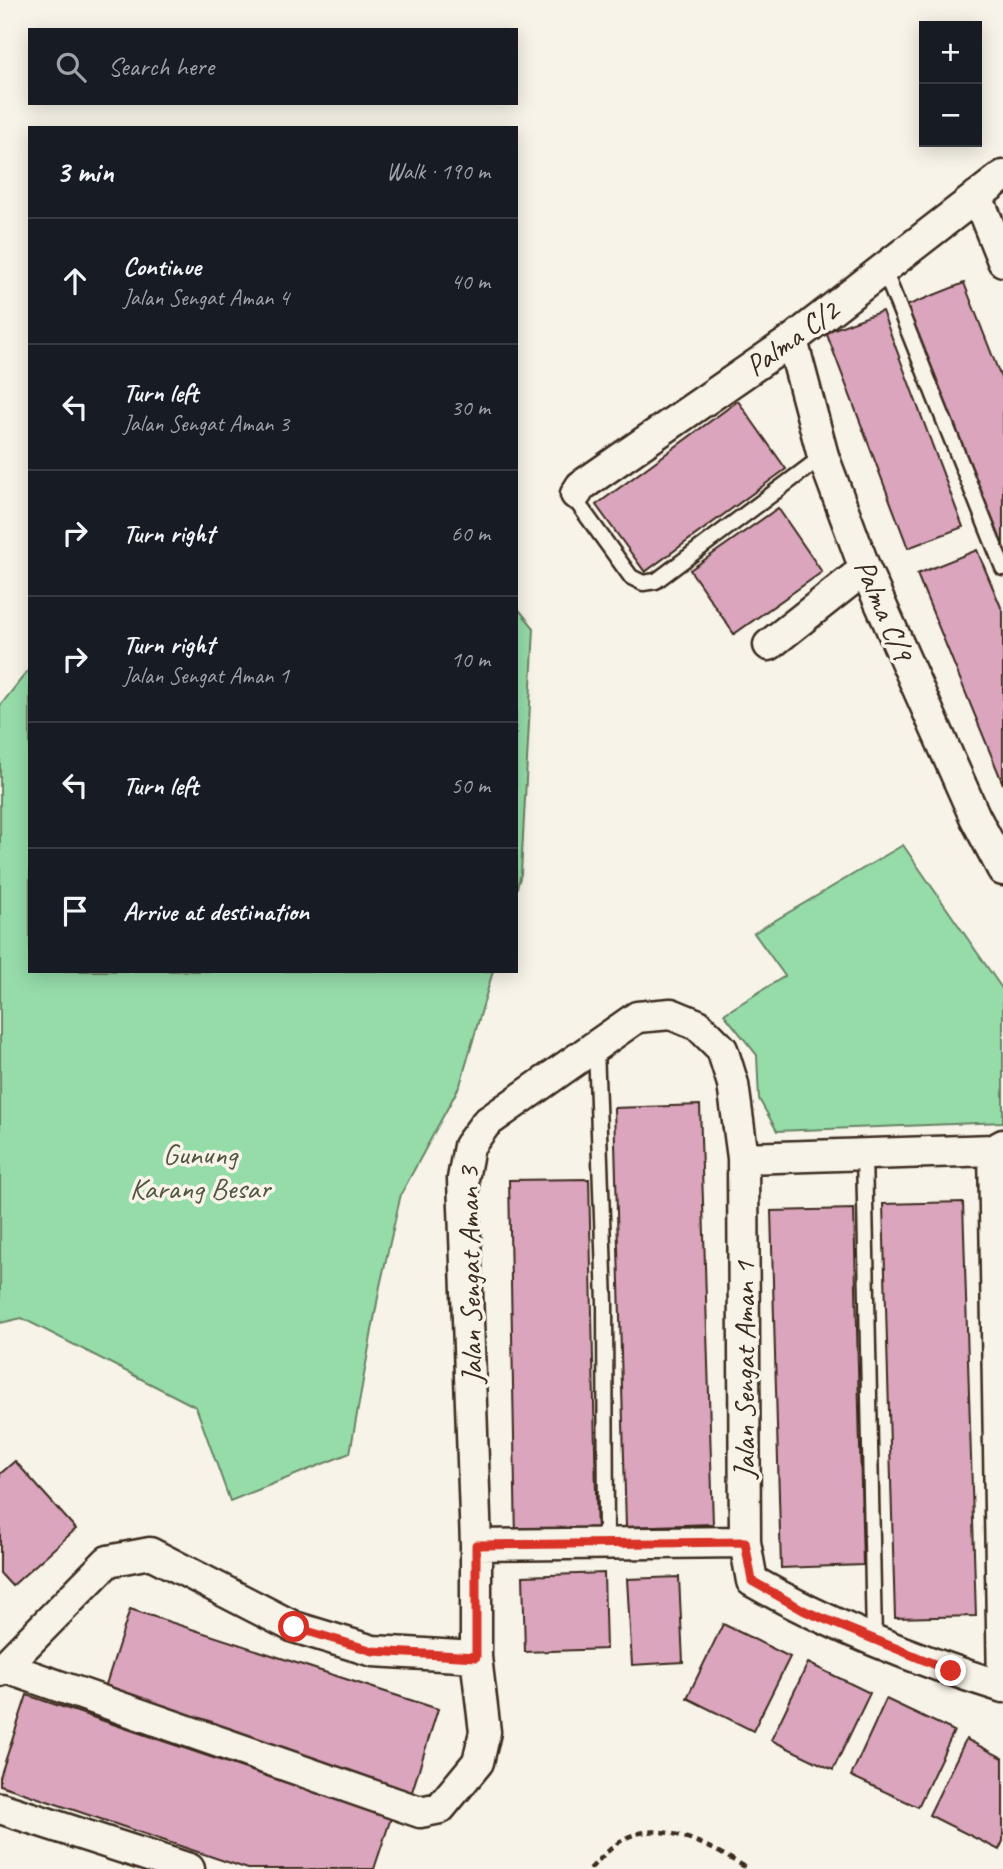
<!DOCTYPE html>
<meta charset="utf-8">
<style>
body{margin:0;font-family:Caveat,sans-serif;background:#20242c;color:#f1f3f6}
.controls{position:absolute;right:21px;top:21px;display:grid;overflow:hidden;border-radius:0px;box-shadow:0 4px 18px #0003}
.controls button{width:63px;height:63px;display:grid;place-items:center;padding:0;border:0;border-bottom:2px solid #363941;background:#171b24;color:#f1f3f6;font:35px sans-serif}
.stop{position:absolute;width:21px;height:21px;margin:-16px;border:5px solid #d93025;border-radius:50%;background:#fff}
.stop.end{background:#d93025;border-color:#fff;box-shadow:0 2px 7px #0008}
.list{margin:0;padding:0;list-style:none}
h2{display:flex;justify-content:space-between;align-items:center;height:91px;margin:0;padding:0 28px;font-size:30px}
h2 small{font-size:23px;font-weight:400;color:#9ea1a6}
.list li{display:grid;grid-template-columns:46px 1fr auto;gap:21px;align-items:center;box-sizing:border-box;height:126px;padding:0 28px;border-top:2px solid #363941}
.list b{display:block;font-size:26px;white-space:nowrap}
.list p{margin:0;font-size:23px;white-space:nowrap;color:#9ea1a6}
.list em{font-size:23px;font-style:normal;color:#9ea1a6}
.icon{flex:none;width:38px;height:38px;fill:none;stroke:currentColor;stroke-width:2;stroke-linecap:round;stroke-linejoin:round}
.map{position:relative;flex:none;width:1003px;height:1869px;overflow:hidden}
.search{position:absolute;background:#171b24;box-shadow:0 4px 18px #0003;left:28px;top:28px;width:490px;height:77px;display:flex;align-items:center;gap:18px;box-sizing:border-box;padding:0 24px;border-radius:0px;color:#9ea1a6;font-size:26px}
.panel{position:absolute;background:#171b24;box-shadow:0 4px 18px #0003;left:28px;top:126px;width:490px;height:847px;border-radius:0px}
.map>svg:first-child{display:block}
.green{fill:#96dca9;stroke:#688364;stroke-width:2}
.building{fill:#daa5bd;stroke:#3b2a1e;stroke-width:2}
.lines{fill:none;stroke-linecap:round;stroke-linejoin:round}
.service-casing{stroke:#3b2a1e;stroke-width:19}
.minor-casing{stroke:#3b2a1e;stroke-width:35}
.path{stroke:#3b2a1e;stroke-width:4.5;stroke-dasharray:7 5;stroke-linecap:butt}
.service{stroke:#f7f3e8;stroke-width:14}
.minor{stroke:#f7f3e8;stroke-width:30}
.route{stroke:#d93025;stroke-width:9}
.labels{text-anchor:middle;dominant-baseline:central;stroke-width:7;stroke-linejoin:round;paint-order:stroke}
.street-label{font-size:30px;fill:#3b2a1e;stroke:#f7f3e8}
.park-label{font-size:30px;fill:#525641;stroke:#f7f3e8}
</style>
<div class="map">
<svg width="1003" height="1869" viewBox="0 0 1003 1869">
<rect width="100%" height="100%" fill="#f7f3e8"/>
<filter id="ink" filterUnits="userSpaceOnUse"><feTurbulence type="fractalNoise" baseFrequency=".0143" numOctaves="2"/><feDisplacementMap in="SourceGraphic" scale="14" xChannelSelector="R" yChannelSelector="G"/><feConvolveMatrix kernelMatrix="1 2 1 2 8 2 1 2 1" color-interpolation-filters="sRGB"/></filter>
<g filter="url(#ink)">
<path class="green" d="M516 606 534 628 521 874 516 891Z
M30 668V971H493L460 1085 401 1194 380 1286 350 1453 230 1501 196 1407 22 1318 0 1323V706Z
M903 845 1003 990V1122L777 1131 759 1099 757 1055 724 1014 785 976 754 933Z"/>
<path class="building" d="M964 283 1003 383V556L906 306Z
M882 311 963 527 908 548 826 332Z
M738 401 786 469 645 572 596 505Z
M778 508 822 572 734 634 690 570Z
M977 550 1003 612V784L917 574Z
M700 1105 713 1524 626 1527 614 1108Z
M589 1179 597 1538 516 1540 509 1180Z
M963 1202 976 1616 895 1618 883 1204Z
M854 1209 863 1565 781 1568 771 1211Z
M15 1461 76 1529 12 1586 0 1573V1474Z
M604 1573 606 1649 525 1652 523 1576Z
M679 1577 683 1662 632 1665 627 1579Z
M130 1609 438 1709 410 1798 102 1697Z
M723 1624 790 1657 753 1731 687 1698Z
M808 1663 870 1693 833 1770 771 1740Z
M27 1695 391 1818 374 1869H248L0 1785V1777Z
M886 1699 954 1731 918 1807 851 1776Z
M966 1739 1003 1758V1841L999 1850 929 1815Z"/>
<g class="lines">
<defs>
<path id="service" d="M884 270 1003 568
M576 494V501L631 577 643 583 656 581 823 456
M596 1047 605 1303 606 1543
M864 1153 874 1639"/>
<path id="minor" d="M977 196 1003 261
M792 340 823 456 865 569 975 817 1003 870
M576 494 581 486 792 340 1003 176
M769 645 865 569
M994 1150 1003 1687
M743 1158 994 1150 1003 1145
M476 1545 745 1542
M4 1667 420 1812 440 1808 478 1762 485 1732 476 1657V1545L463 1179 469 1146 486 1123 637 1017 671 1014 698 1025 722 1049 733 1084 743 1158 745 1542 752 1581C831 1626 916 1660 1003 1687
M0 1671 108 1561 150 1553 294 1627 373 1651 476 1657
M0 1808 189 1869"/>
</defs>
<use href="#service" class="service-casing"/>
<use href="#minor" class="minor-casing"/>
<path class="path" d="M590 1869C599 1860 608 1850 618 1843 658 1813 713 1849 749 1869"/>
<use href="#service" class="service"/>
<use href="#minor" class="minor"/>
</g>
</g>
<g class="lines" filter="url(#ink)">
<path class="route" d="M294 1627 373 1651 476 1657V1545L745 1542 752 1581 805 1611 951 1671"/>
</g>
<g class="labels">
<g class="street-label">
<text transform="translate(792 338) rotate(-36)">Palma C/2</text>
<text transform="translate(884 610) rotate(67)">Palma C/9</text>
<text transform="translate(470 1275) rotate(-91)">Jalan Sengat Aman 3</text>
<text transform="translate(744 1370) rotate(-90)">Jalan Sengat Aman 1</text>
</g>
<g class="park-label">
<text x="200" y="1154">Gunung<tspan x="200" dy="34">Karang Besar</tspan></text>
</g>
</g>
</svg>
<div class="controls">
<button>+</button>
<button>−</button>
</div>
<div class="stop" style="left:294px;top:1627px"></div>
<div class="stop end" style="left:951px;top:1671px"></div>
<div class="search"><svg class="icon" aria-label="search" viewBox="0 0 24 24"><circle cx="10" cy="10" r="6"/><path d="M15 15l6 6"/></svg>Search here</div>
<section class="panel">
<h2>3 min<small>Walk · 190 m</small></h2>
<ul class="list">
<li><svg class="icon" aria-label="ahead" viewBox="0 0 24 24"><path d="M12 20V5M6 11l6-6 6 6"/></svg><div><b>Continue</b><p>Jalan Sengat Aman 4</p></div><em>40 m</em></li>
<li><svg class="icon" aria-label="left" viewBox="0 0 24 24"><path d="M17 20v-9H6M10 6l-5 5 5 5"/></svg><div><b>Turn left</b><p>Jalan Sengat Aman 3</p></div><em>30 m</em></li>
<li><svg class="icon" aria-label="right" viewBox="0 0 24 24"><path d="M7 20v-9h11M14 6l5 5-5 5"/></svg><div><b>Turn right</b></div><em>60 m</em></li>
<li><svg class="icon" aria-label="right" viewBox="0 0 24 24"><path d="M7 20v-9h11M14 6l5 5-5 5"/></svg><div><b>Turn right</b><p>Jalan Sengat Aman 1</p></div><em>10 m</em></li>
<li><svg class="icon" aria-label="left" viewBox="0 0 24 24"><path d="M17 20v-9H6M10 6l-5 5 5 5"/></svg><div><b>Turn left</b></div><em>50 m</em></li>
<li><svg class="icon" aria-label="arrive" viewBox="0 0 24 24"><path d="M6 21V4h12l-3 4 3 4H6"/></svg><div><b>Arrive at destination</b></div></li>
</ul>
</section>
</div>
